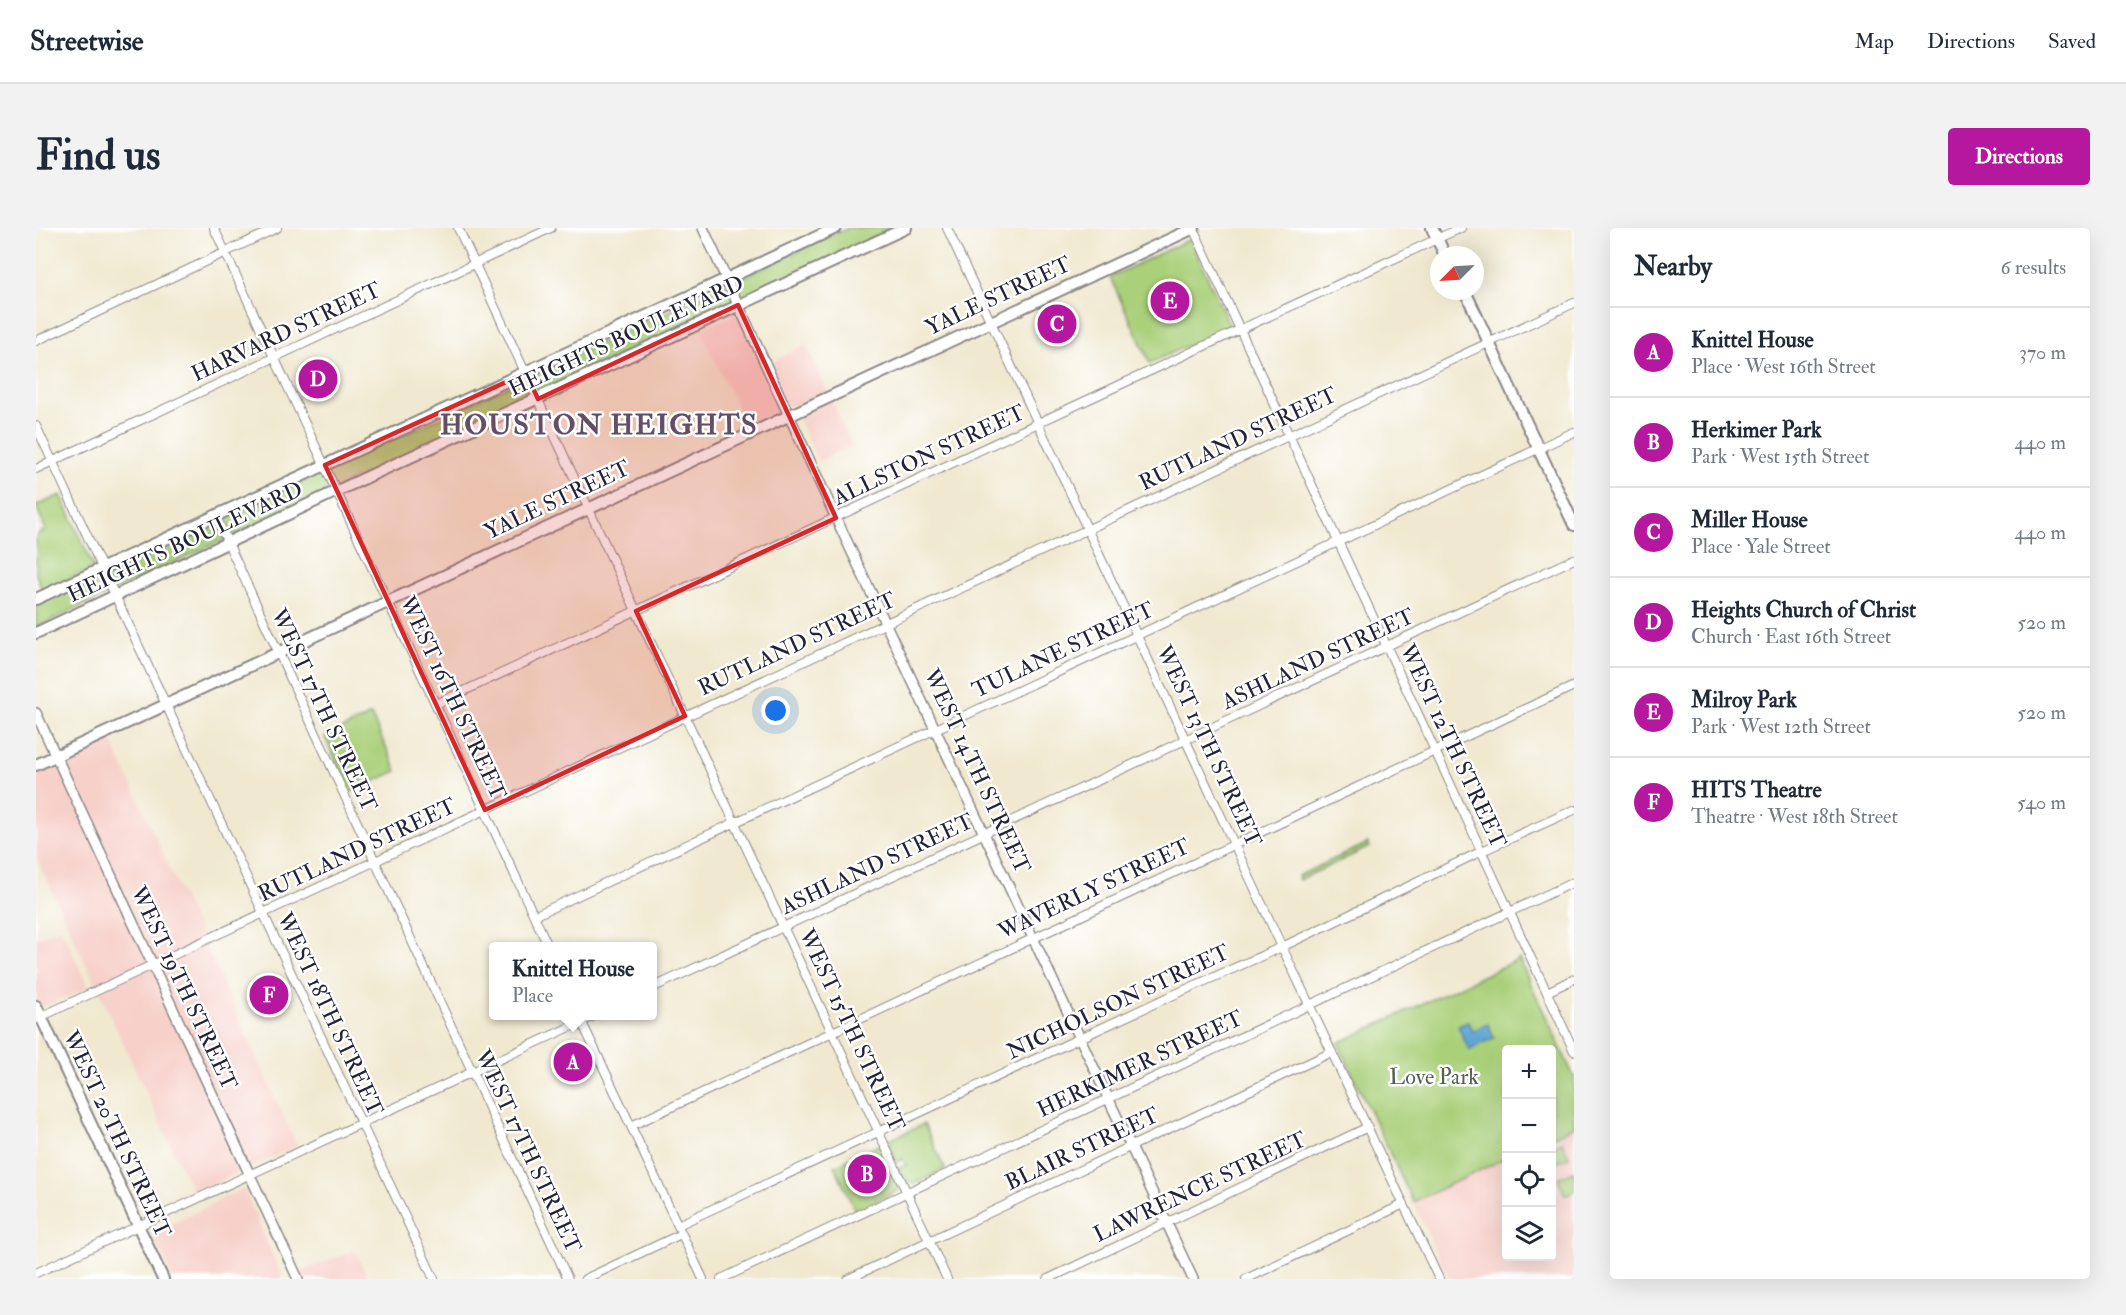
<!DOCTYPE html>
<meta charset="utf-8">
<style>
body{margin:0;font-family:"IM FELL Double Pica",serif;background:#f2f2f3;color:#1f2937}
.controls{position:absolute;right:18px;bottom:18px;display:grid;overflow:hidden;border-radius:6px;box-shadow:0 6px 24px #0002}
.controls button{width:54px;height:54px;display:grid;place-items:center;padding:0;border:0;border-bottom:2px solid #e0e1e3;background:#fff;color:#1f2937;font:30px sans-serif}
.compass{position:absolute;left:1394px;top:18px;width:54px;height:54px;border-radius:50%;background:#fff;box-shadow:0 6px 24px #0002;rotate:246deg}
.you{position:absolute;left:740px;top:483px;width:21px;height:21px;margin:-15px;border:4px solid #fff;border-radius:50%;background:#1a73e8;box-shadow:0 0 0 9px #1a73e833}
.badge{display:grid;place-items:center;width:39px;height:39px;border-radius:50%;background:#b5179e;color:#fff;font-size:20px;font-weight:700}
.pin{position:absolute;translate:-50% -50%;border:3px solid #fff;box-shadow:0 2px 6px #0006}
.popup{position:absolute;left:453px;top:714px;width:168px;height:78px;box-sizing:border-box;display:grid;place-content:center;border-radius:6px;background:#fff;filter:drop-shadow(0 2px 4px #0005);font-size:20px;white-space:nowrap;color:#747a83}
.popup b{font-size:22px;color:#1f2937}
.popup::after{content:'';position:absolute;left:50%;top:100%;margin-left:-12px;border:12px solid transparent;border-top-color:#fff}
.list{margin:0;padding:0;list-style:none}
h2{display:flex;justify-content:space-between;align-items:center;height:78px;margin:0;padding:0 24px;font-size:26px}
h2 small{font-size:20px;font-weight:400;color:#747a83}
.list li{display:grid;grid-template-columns:39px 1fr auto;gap:18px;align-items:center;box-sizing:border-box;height:90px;padding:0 24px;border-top:2px solid #e0e1e3}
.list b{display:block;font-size:22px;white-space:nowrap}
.list p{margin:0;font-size:20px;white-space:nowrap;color:#747a83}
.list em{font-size:20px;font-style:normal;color:#747a83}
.icon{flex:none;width:33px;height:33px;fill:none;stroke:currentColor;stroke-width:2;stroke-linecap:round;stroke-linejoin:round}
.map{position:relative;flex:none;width:1538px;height:1051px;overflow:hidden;border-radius:6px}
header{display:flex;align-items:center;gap:36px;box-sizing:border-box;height:84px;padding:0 30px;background:#fff;border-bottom:2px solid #e0e1e3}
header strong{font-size:28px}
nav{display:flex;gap:33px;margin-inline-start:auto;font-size:21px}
.intro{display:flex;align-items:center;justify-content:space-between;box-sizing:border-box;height:144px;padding:0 36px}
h1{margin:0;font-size:42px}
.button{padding:15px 27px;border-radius:6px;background:#b5179e;color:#fff;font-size:21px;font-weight:700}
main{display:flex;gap:36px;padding:0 36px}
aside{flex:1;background:#fff;border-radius:6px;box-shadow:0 6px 24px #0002}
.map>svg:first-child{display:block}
.built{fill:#f7d0c9}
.green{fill:#aad07a;stroke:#66795a;stroke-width:1.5}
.water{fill:#5ea5d5;stroke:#406488;stroke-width:1.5}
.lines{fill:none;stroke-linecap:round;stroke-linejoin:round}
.minor-casing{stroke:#898686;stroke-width:10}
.tertiary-casing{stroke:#898686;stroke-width:12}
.secondary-casing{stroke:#898686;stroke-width:14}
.minor{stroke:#fff;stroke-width:8}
.tertiary{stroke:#fff;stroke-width:9}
.secondary{stroke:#fff;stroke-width:10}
.marked{fill:#d62828;fill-opacity:0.2;stroke:#d62828;stroke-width:4.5;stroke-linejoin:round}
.labels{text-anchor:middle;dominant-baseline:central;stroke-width:5;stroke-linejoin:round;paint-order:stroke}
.street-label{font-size:22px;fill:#22223b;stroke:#fff}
.park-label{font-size:22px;fill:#525f51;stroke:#fff}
.district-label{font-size:28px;font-weight:bold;letter-spacing:1.5px;fill:#654d66;stroke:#fff}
</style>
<header>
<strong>Streetwise</strong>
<nav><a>Map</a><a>Directions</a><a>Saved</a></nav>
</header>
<div class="intro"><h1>Find us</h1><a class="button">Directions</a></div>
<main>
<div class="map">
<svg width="1538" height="1051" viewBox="0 0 1538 1051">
<rect width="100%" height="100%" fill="#fff"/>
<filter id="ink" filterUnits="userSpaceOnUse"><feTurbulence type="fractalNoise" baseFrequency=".0167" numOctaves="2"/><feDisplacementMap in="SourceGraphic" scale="12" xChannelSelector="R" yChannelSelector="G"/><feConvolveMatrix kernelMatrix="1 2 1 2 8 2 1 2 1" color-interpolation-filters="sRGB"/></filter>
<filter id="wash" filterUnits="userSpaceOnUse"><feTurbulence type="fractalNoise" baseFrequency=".008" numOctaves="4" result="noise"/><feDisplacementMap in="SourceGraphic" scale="24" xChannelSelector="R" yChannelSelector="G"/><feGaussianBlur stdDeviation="1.35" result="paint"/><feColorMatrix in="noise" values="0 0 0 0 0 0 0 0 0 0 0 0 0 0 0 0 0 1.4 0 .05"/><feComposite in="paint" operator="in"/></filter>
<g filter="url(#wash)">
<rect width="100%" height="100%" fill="#f0e9d0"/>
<path class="built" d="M700 86 725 140 770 116 816 218 782 233 755 176 710 198 665 103Z
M75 512 261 918 157 965 0 629V546Z
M25 700 53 760 0 781V711Z
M1538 898V1051H1413L1377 974 1470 930V1028H1516V909Z
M208 960 246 1049 242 1051H137L116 1006Z
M319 1022 332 1051H249L268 1042Z"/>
<path class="green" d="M812 0H858L0 399V377Z
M1154 11 1194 98 1114 135 1074 49Z
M25 267 58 340 7 363 0 347V307L10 302 0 278Z
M335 487 361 543 315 564 289 509Z
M1332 615 1334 619 1263 652 1262 648Z
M1483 731 1538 849V898L1516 909V822H1470V930L1377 974 1302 815Z
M888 896 909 941 879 956C870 955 867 947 863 940L870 937 867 931 861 934 851 913Z
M1526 914 1533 929 1516 937V919Z
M845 916 862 955 863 962 819 983 799 938Z
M1538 943V963L1529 967 1522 950Z"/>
<path class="water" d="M1432 794 1436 803 1452 796 1458 810 1433 822 1422 798Z"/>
</g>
<g filter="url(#ink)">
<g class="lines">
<defs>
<path id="minor" d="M178 0 512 718
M422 0 911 1051
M911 0 1246 719 1403 1051
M1157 0 1538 823
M1407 8 1425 0
M0 113 241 0
M0 198 398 1051
M0 241 515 0
M179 287 532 1051
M400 476 1062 167 1401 11
M498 688 1538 204
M616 760 1538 331
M1511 764 1538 751
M543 788 667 1051
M0 791 1538 75
M595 898 1538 458
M642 997 1126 772 1246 719 1446 623 1538 582
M0 1045 558 788
M549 1051 645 1006
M685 1051 1538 654
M812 1051 1296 824
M1012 1051 1332 899
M1210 1051 1368 976"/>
<path id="tertiary" d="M667 0 800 290 1157 1051
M0 485 262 1051"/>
<path id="secondary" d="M1396 0 1409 27
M1429 63 1538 297
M0 371 800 0
M0 405 301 263 870 0
M0 537 1158 0
M0 778 127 1051"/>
</defs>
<use href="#minor" class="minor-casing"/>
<use href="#tertiary" class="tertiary-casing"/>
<use href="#secondary" class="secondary-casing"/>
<use href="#minor" class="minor"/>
<use href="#tertiary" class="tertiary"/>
<use href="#secondary" class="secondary"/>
</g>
</g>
<path class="marked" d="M702 77 800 290 600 383 649 488 449 582 289 237 490 145 502 171Z"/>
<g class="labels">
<g class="street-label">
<text transform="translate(962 68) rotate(-25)">YALE STREET</text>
<text transform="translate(250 104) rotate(-25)">HARVARD STREET</text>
<text transform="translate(590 108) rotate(-25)">HEIGHTS BOULEVARD</text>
<text transform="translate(1202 211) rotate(-25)">RUTLAND STREET</text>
<text transform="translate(893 227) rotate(-25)">ALLSTON STREET</text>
<text transform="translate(521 272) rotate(-25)">YALE STREET</text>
<text transform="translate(149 314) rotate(-25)">HEIGHTS BOULEVARD</text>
<text transform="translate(761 416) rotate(-25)">RUTLAND STREET</text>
<text transform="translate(1027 422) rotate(-25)">TULANE STREET</text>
<text transform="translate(1282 431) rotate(-25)">ASHLAND STREET</text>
<text transform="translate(417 470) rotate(65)">WEST 16TH STREET</text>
<text transform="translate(288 482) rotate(65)">WEST 17TH STREET</text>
<text transform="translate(1173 518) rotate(65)">WEST 13TH STREET</text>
<text transform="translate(1417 518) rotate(65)">WEST 12TH STREET</text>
<text transform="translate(941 543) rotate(65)">WEST 14TH STREET</text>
<text transform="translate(321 622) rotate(-25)">RUTLAND STREET</text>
<text transform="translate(841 636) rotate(-25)">ASHLAND STREET</text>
<text transform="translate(1058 661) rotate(-25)">WAVERLY STREET</text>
<text transform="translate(148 760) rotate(65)">WEST 19TH STREET</text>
<text transform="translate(1082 774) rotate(-25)">NICHOLSON STREET</text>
<text transform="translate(294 786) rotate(65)">WEST 18TH STREET</text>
<text transform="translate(816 802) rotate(65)">WEST 15TH STREET</text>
<text transform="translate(1104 836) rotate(-25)">HERKIMER STREET</text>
<text transform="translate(81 906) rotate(65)">WEST 20TH STREET</text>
<text transform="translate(1046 921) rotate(-25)">BLAIR STREET</text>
<text transform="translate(492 923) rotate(65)">WEST 17TH STREET</text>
<text transform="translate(1164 959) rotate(-25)">LAWRENCE STREET</text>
</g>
<g class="park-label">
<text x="1398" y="849">Love Park</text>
</g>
<g class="district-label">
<text x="563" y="197">HOUSTON HEIGHTS</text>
</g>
</g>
</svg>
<div class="controls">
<button>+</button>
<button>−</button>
<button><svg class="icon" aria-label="locate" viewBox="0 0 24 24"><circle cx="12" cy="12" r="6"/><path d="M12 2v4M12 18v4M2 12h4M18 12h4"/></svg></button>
<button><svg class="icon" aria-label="layers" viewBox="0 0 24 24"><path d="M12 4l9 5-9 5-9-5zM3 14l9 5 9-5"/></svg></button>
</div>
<svg class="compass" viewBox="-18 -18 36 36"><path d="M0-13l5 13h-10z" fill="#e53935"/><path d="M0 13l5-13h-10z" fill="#747a83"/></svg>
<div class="you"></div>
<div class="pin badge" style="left:537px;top:834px">A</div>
<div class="popup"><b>Knittel House</b>Place</div>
<div class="pin badge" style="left:831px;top:946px">B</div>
<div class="pin badge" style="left:1021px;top:96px">C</div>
<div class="pin badge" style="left:282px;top:151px">D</div>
<div class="pin badge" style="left:1134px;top:73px">E</div>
<div class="pin badge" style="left:233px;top:767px">F</div>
</div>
<aside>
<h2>Nearby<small>6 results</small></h2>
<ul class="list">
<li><span class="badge">A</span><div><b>Knittel House</b><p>Place · West 16th Street</p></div><em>370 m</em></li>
<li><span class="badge">B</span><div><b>Herkimer Park</b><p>Park · West 15th Street</p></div><em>440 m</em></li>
<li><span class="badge">C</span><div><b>Miller House</b><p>Place · Yale Street</p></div><em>440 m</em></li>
<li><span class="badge">D</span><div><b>Heights Church of Christ</b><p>Church · East 16th Street</p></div><em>520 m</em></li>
<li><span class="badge">E</span><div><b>Milroy Park</b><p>Park · West 12th Street</p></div><em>520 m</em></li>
<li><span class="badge">F</span><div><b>HITS Theatre</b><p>Theatre · West 18th Street</p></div><em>540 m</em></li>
</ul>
</aside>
</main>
